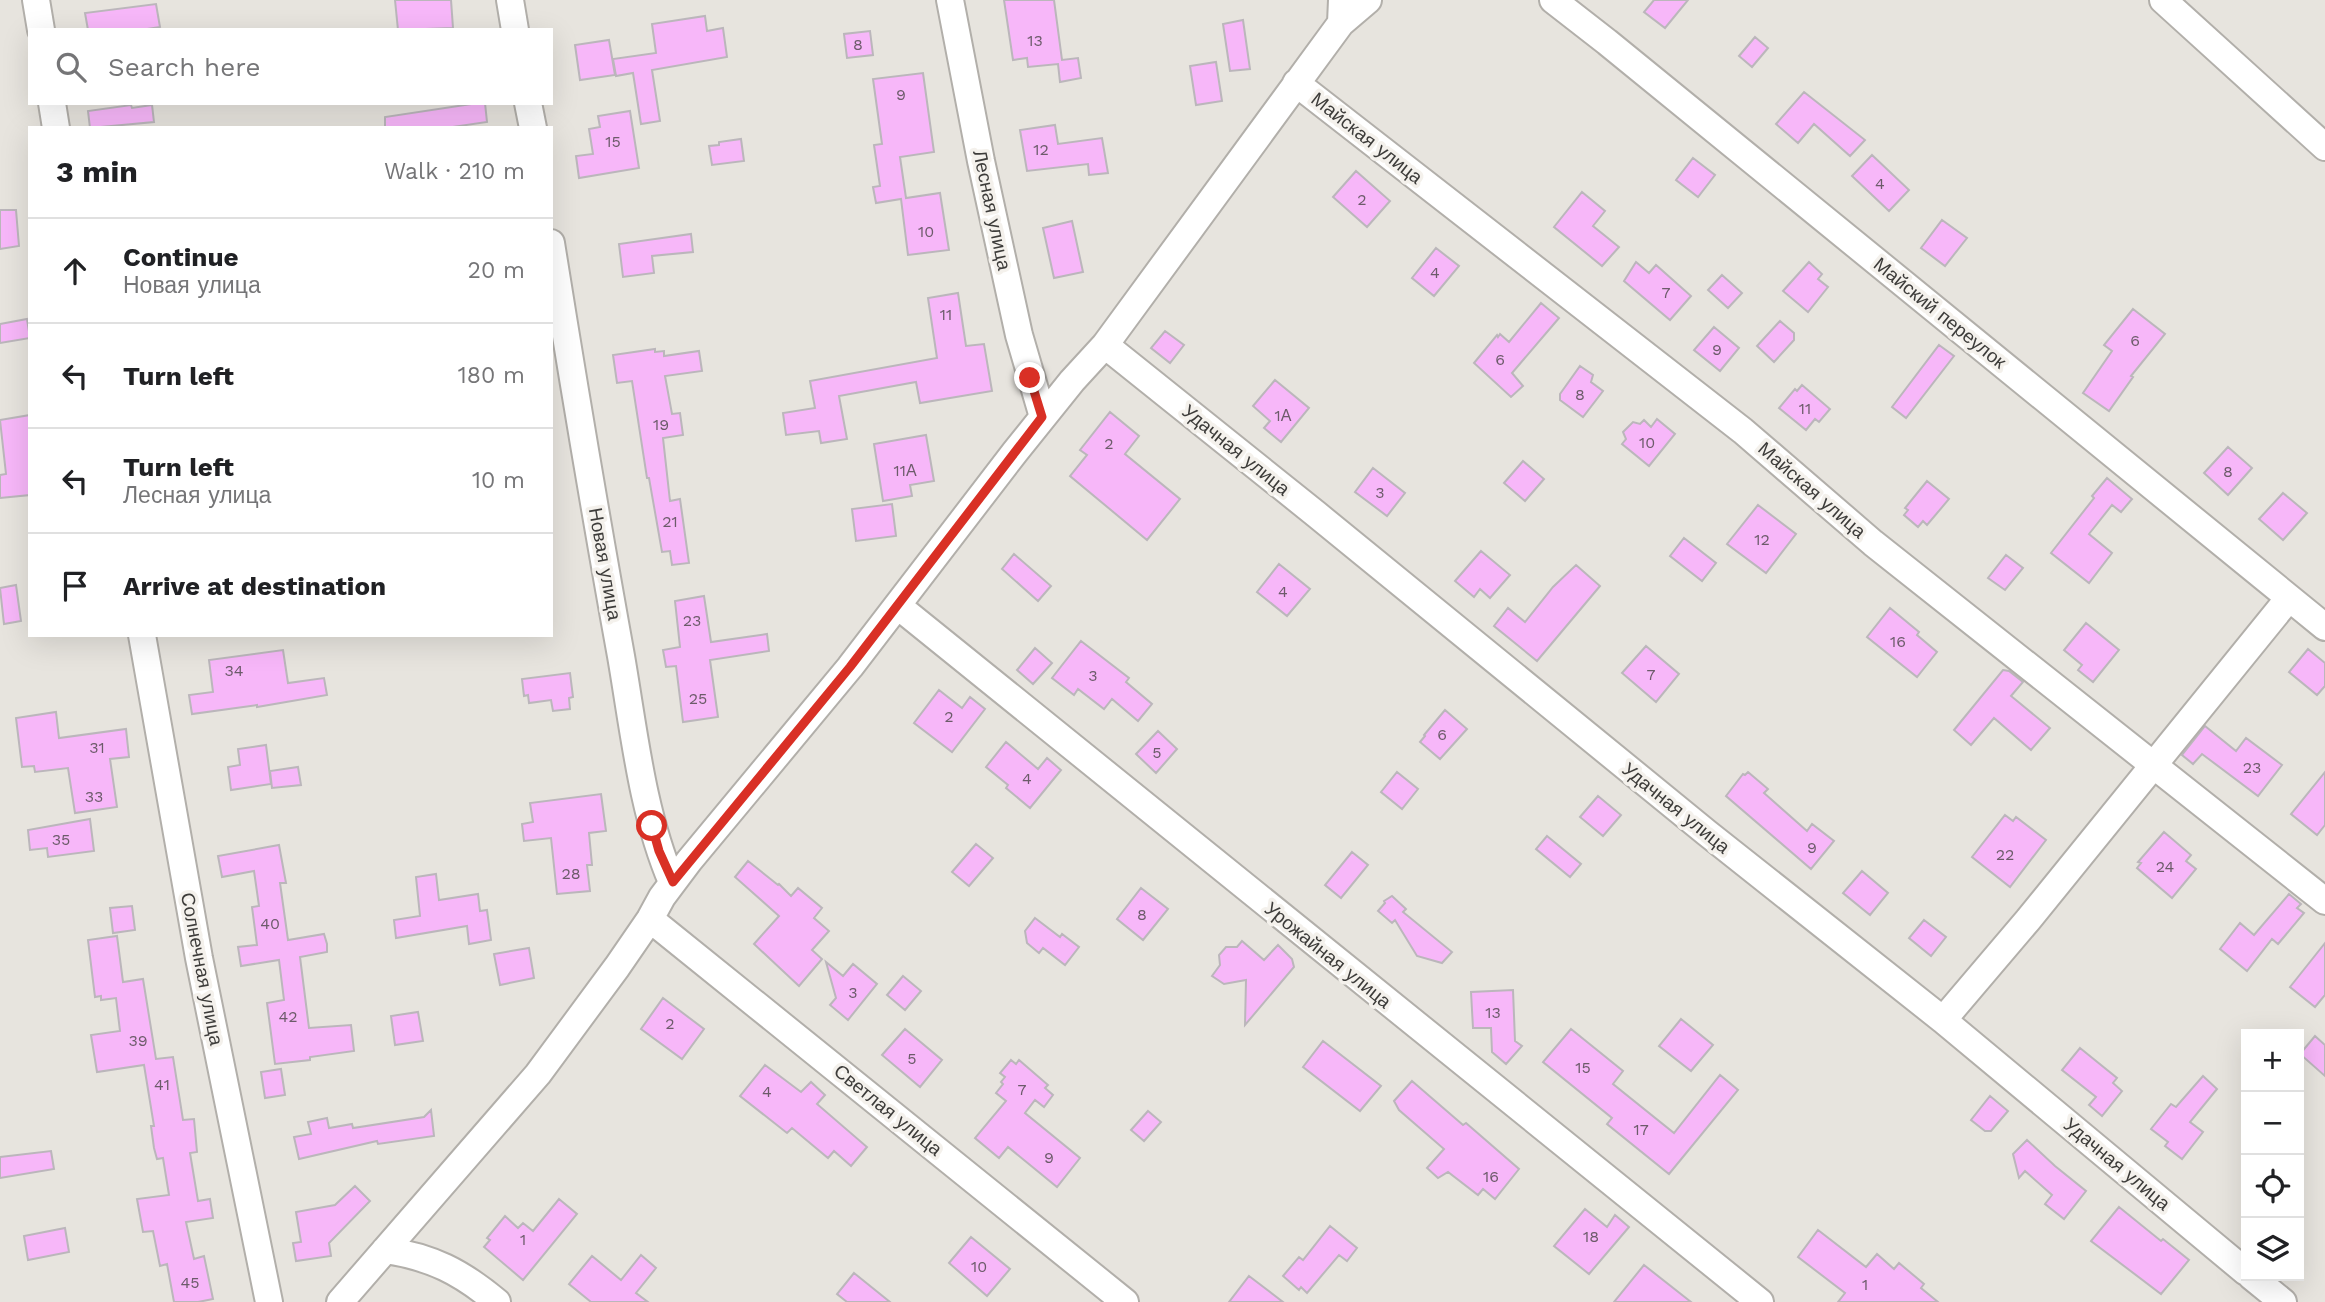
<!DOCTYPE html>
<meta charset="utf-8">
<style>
body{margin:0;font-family:"Work Sans",sans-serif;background:#f6f6f6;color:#202124}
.controls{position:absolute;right:21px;bottom:21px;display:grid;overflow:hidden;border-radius:0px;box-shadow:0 7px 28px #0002}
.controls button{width:63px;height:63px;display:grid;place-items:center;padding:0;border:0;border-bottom:2px solid #e0e0e0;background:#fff;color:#202124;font:35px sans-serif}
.stop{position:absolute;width:21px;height:21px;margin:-16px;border:5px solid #d93025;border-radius:50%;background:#fff}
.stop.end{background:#d93025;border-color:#fff;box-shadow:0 2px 7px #0008}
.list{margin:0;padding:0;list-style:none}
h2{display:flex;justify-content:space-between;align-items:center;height:91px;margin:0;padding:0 28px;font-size:30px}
h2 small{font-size:23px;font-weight:400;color:#757577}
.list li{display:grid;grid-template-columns:46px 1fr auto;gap:21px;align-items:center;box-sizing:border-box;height:105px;padding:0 28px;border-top:2px solid #e0e0e0}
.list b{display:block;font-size:26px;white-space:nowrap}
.list p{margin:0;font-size:23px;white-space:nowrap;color:#757577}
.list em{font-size:23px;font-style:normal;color:#757577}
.icon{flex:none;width:38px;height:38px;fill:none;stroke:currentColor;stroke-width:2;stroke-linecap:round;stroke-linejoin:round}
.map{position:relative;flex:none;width:2325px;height:1302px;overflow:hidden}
.search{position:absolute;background:#fff;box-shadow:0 7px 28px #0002;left:28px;top:28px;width:525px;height:77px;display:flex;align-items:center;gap:18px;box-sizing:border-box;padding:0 24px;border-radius:0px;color:#757577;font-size:26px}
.panel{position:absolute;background:#fff;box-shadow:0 7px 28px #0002;left:28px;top:126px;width:525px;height:511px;border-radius:0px}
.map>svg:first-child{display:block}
.building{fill:#f7b7f9;stroke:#bbb6bb;stroke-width:2}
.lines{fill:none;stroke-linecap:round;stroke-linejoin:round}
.minor-casing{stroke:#b2afaa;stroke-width:30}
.minor{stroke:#fff;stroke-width:26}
.route{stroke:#d93025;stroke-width:9}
.labels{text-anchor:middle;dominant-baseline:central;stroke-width:7;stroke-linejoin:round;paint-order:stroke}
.number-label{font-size:16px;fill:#6c5b6a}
.street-label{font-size:19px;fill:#3d3c3a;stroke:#f4f1ec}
</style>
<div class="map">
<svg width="2325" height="1302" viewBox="0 0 2325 1302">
<rect width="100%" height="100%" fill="#e7e4de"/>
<path class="building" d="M395 0H451L453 28 398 30Z
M1004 0H1054L1062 60 1078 58 1081 78 1060 82 1058 64 1028 67 1027 58 1013 60Z
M1654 0H1688L1665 28 1644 12Z
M156 4 160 27 141 30H88L85 13Z
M705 16 707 31 723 28 727 57 652 70 660 121 641 124 633 73 616 76 613 59 656 53 652 24Z
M1243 20 1250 69 1230 71 1223 24Z
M870 31 873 55 847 58 844 34Z
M1755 37 1768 48 1752 67 1739 56Z
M609 40 615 75 580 80 575 45Z
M1216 62 1222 101 1196 105 1190 66Z
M923 73 934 152 900 157 906 198 940 193 949 250 908 255 901 199 876 203 873 187 880 186 874 145 882 144 873 79Z
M1804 92 1865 140 1850 156 1814 124 1798 143 1776 124Z
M478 103H485L487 122 446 128H385V117Z
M131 105 132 108 152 105 154 122 90 128 88 111Z
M630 111 639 168 579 178 576 156 593 154 589 129 600 127 598 116Z
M1055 125 1058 144 1102 138 1108 173 1089 175 1088 164 1027 171 1020 130Z
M741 139 744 161 712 165 709 146 719 145V142Z
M1872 155 1909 190 1889 211 1852 176Z
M1693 158 1715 175 1698 197 1676 180Z
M1356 171 1390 201 1367 227 1333 197Z
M1582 192 1605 211 1593 226 1619 247 1602 266 1554 227Z
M0 210H16L19 246 0 249Z
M1942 220 1967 238 1945 266 1921 248Z
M1072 221 1083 272 1054 278 1043 228Z
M691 234 693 252 652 256 654 273 623 277 619 244Z
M1436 248 1459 266 1434 296 1412 278Z
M1636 262 1649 273 1656 265 1691 296 1670 320 1624 281Z
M1809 262 1822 274 1818 279 1828 287 1808 312 1783 291Z
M1722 275 1742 293 1728 308 1708 290Z
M958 293 966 346 984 344 992 391 920 403 916 382 839 396 847 439 821 443 819 431 786 435 783 413 815 408 810 381 937 358 928 298Z
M1541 303 1559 318 1512 373 1523 386 1511 397 1474 363 1497 335 1498 337 1500 334 1509 342Z
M2133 309 2165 334 2131 376 2133 377 2109 411 2083 393 2112 351 2104 345Z
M27 319 30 338 0 343V324Z
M1780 321 1794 333V340L1774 362 1757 346Z
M1714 327 1739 348 1720 371 1694 350Z
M1165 331 1184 345 1170 363 1151 348Z
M1939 345 1954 356 1906 418 1892 407Z
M655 349V352L664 351V356L699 351 702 371 665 376 672 414 680 413 683 435 663 438 670 501 680 499 689 563 672 565 670 551 662 552 649 478H647L632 381 617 383 613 355Z
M1580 366 1593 375 1591 382 1603 391 1583 417 1560 400V394Z
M1275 380 1309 408 1281 442 1264 428 1270 421 1253 406Z
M1802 385 1830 409 1819 422 1815 419 1806 430 1779 408 1795 389 1797 391Z
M1110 412 1139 436 1125 454 1180 499 1147 540 1070 476 1087 455 1080 450Z
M30 415V495L0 498V475L6 474 0 420Z
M1657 419 1675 434 1649 466 1622 444 1626 439 1623 432 1633 422 1640 424 1644 420 1651 427Z
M926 435 934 481 910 485 912 496 883 501 874 444Z
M2228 447 2252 468 2228 495 2204 473Z
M1523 461 1544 479 1525 501 1504 483Z
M1373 468 1405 493 1387 516 1355 492Z
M2107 478 2132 499 2121 512 2112 505 2089 534 2112 553 2089 583 2051 553 2094 498 2092 496Z
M1927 481 1949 499 1927 525 1923 521 1918 527 1904 515 1908 510 1905 508Z
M2283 493 2307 513 2283 540 2259 519Z
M892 504 896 536 856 541 852 509Z
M1758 505 1796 534 1766 573 1727 544Z
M1684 538 1716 563 1702 581 1670 556Z
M1481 551 1510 575 1490 598 1480 589 1474 597 1455 581Z
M1014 554 1051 586 1038 601 1002 569Z
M2006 555 2023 568 2005 590 1988 578Z
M1279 564 1310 589 1287 616 1257 592Z
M1576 565 1600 586 1537 661 1494 626 1508 608 1525 622 1553 587Z
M16 585 21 621 4 624 0 588Z
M704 596 711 642 767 634 769 651 710 660 718 717 683 722 676 666 666 667 663 650 680 647 675 601Z
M1890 608 1919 632 1917 635 1937 652 1917 677 1867 637Z
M2086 623 2119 650 2093 682 2078 670 2082 665 2064 650Z
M1081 641 1129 678 1126 682 1152 704 1138 721 1112 699 1104 709 1078 689 1074 695 1052 678Z
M1646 646 1679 674 1656 702 1622 673Z
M1035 648 1052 663 1033 684 1017 670Z
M2308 649 2325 663V686L2317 695 2289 672Z
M283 650 288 683 324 678 327 695 257 707V705L192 714 189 695 213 692 209 660Z
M2003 670 2009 671 2023 682 2011 696 2050 728 2031 750 1994 718 1971 745 1954 730Z
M570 673 573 697 569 698 570 709 553 711 551 700 529 703 528 695 524 696 522 679Z
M939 690 962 708 970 697 985 709 952 752 914 723Z
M1445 710 1467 729 1440 759 1420 742 1425 736 1424 735Z
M56 712 59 738 126 729 129 757 110 759 117 807 75 813 68 768 35 772 34 766 22 767 16 718Z
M2205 726 2236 751 2246 738 2282 765 2258 796 2202 754 2193 764 2182 755Z
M1158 731 1177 749 1156 773 1136 754Z
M1006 742 1038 769 1047 758 1061 770 1030 808 1006 788 1008 785 986 767Z
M266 745 271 784 231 790 228 767 240 765 238 749Z
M298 767 301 785 272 788 270 771Z
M1397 772 1418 789 1402 809 1381 792Z
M1748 772 1768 789 1764 793 1807 831 1812 824 1834 841 1811 869 1726 796 1743 774 1745 775Z
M2325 772V825L2317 835 2291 814Z
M601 794 606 831 589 833 592 865H587L590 891 557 894 551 838 524 841 522 824 533 822 530 803Z
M1598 796 1621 815 1603 836 1580 817Z
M2005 815 2013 821 2016 817 2046 840 2010 887 1972 857Z
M90 819 94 851 48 857 47 848 30 850 28 830Z
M2164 832 2191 855 2186 861 2196 869 2172 898 2137 868 2141 863 2138 862Z
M1547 836 1581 864 1570 877 1536 849Z
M976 844 993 858 969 886 952 872Z
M279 845 286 883H280L288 940 324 934 327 944V952L300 957 309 1028 351 1025 354 1051 310 1057V1060L275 1064 267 1003 284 1000 279 960 241 966 238 947 257 945 252 907 259 906 254 871 222 877 218 856Z
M1352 852 1368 865 1341 898 1325 885Z
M748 861 778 885 779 884 791 896 798 888 822 908 814 918 829 931 812 950 822 959 799 986 754 944 779 916 735 877Z
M1862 871 1888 893 1870 915 1843 893Z
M436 874 439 900 478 894 480 911 487 910 491 940 469 944 467 926 396 938 394 920 420 916 416 877Z
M1141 888 1168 909 1143 940 1117 919Z
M2289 894 2301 904 2297 908 2304 913 2278 944 2272 939 2247 971 2220 949 2240 923 2254 935Z
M1392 896 1406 909 1403 912 1452 952 1442 963 1417 956 1395 920 1392 923 1378 911 1385 903 1384 901Z
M132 906 135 930 113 933 110 908Z
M1035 918 1060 937 1062 934 1079 947 1065 965 1043 948 1039 953 1027 943 1025 931Z
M1924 920 1946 937 1931 956 1909 938Z
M117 936 123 982 143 979 156 1059 173 1057 183 1120 194 1119 197 1152 190 1153 198 1201 210 1199 213 1218 186 1222 194 1259 204 1256 213 1299 198 1302H174L167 1264 160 1266 153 1231 143 1232 137 1199 169 1195 163 1158 157 1159 154 1148 151 1126H154L144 1065 97 1072 91 1035 120 1031 116 998 101 1000V996L95 997 88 940Z
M1242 941 1264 960 1278 945 1292 959 1294 967 1245 1025 1246 980 1224 984 1212 976 1220 965 1219 955 1226 947H1237Z
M2325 943V995L2315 1007 2290 987Z
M529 948 534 978 500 985 494 954Z
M826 962 843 976 853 964 877 984 848 1020 830 1005 836 998Z
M903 976 921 991 905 1010 887 995Z
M1513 990 1515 1041 1522 1046 1506 1064 1492 1052 1491 1028H1473L1471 992Z
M663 998 704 1029 682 1059 641 1029Z
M418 1012 423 1041 395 1045 391 1016Z
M1681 1019 1713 1045 1691 1071 1659 1046Z
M905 1029 942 1060 920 1087 882 1055Z
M1571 1029 1623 1071 1613 1084 1674 1133 1720 1075 1738 1090 1669 1174 1607 1124 1612 1118 1543 1062Z
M2315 1036 2325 1045V1076L2300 1054Z
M1323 1041 1381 1086 1360 1111 1303 1067Z
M2080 1048 2117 1078 2113 1083 2122 1091 2102 1116 2089 1105 2096 1097 2062 1070Z
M1011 1060 1016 1064 1019 1060 1048 1085 1045 1088 1053 1095 1044 1107 1035 1100 1025 1113 1080 1158 1057 1187 1008 1147 999 1158 975 1138 1006 1101 996 1093 1003 1084 1001 1082 1005 1077 1000 1073Z
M765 1065 801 1092 811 1082 825 1095 817 1104 867 1147 851 1166 834 1151 828 1158 792 1128 787 1133 740 1096Z
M281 1069 285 1095 265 1098 261 1072Z
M2203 1076 2217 1089 2190 1122 2203 1132 2182 1159 2165 1146 2168 1142 2151 1129 2171 1104 2176 1107Z
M1412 1081 1463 1125 1466 1123 1519 1169 1495 1199 1483 1189 1478 1195 1448 1172 1438 1178 1427 1168 1444 1149 1399 1110 1394 1101Z
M1990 1096 2008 1111 1991 1131H1985L1971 1120Z
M431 1110 434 1136 378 1144 377 1141 299 1159 294 1137 311 1134 308 1122 327 1118 329 1128 352 1124 353 1128 424 1117Z
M1148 1111 1161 1122 1144 1141 1131 1130Z
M2027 1140 2055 1166 2086 1191 2064 1219 2045 1204 2052 1195 2025 1171 2019 1178 2013 1154Z
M51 1151 54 1169 0 1178V1157Z
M355 1186 370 1201 329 1243 331 1256 296 1261 293 1243 301 1242 296 1212 335 1205Z
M559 1199 577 1214 523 1280 484 1247 490 1240 487 1238 505 1216 518 1228 523 1223 533 1231Z
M2119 1207 2161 1241 2163 1239 2189 1260 2161 1294 2091 1241Z
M1585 1209 1607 1227 1615 1215 1629 1227 1589 1274 1554 1246Z
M1330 1226 1357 1248 1347 1261 1339 1255 1307 1293 1301 1287 1299 1290 1283 1276 1299 1257 1303 1260Z
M65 1228 69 1252 28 1260 24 1236Z
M1818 1230 1866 1267 1877 1254 1894 1269 1899 1263 1924 1284 1921 1288 1938 1302H1838L1845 1293 1798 1257Z
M971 1237 1010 1269 987 1296 949 1263Z
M641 1255 656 1268 636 1293 648 1302H591L569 1284 592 1256 621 1280Z
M1644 1265 1691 1302H1614Z
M854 1273 890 1302H847L837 1294Z
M1249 1276 1283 1302H1229Z"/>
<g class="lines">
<defs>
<path id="minor" d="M36 0 41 30
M510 0 515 30
M950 0 981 161 1019 335 1043 417
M1553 0 1607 42 2325 627
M2163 0 2325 147
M1341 23 1368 0
M1296 83 1743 431 1873 543 2325 901
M52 103 56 128
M528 103 533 128
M551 243C573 381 596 518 621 656 634 731 642 812 672 882
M1105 345 1316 514 1707 833 1943 1020 2246 1272
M898 606 1760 1302
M142 635 199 958 269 1302
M650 919 1125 1302
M1943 1020 2028 920 2289 598
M385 1250C432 1257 461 1272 497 1302
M2251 1276 2283 1302
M340 1302 538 1074 617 967 650 919 662 897 689 861 850 667 1015 452 1072 381 1105 345 1341 23 1342 0"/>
</defs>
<use href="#minor" class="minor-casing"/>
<use href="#minor" class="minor"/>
</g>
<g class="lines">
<path class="route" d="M652 826 659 851 673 882 850 667 1042 417 1030 378"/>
</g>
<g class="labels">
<g class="number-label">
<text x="1035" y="40">13</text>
<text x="858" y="44">8</text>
<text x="901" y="94">9</text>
<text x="613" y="141">15</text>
<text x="1041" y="149">12</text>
<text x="1880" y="183">4</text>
<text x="1362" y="199">2</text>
<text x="926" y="231">10</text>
<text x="1435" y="272">4</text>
<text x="1666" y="292">7</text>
<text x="946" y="314">11</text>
<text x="2135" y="340">6</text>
<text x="1717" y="349">9</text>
<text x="1500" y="359">6</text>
<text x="1580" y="394">8</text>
<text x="1805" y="408">11</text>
<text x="1283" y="415">1А</text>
<text x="661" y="424">19</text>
<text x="1647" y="442">10</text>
<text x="1109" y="443">2</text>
<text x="905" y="470">11А</text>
<text x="2228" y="471">8</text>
<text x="1380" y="492">3</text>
<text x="670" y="521">21</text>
<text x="1762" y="539">12</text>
<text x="1283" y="591">4</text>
<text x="692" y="620">23</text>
<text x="1898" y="641">16</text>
<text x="234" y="670">34</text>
<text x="1651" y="674">7</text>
<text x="1093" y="675">3</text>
<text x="698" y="698">25</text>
<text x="949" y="716">2</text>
<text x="1442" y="734">6</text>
<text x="97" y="747">31</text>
<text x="1157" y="752">5</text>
<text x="2252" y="767">23</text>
<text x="1027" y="778">4</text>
<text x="94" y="796">33</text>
<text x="61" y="839">35</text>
<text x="1812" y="847">9</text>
<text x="2005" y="854">22</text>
<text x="2165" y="866">24</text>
<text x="571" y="873">28</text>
<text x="1142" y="914">8</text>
<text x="270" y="923">40</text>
<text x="853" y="992">3</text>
<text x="1493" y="1012">13</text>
<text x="288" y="1016">42</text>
<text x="670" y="1023">2</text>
<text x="138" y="1040">39</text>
<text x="912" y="1058">5</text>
<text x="1583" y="1067">15</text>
<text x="162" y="1084">41</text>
<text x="1022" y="1089">7</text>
<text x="767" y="1091">4</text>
<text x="1641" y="1129">17</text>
<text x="1049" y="1157">9</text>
<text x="1491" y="1176">16</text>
<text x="1591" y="1236">18</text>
<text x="523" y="1239">1</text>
<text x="979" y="1266">10</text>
<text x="190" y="1282">45</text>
<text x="1865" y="1284">1</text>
</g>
<g class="street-label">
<text transform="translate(1367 138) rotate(38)">Майская улица</text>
<text transform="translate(992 210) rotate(78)">Лесная улица</text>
<text transform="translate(1940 313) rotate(39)">Майский переулок</text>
<text transform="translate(1236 450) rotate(39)">Удачная улица</text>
<text transform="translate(1812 490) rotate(41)">Майская улица</text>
<text transform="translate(605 564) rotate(80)">Новая улица</text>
<text transform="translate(1676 808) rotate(39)">Удачная улица</text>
<text transform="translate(1328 955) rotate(39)">Урожайная улица</text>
<text transform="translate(202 969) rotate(79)">Солнечная улица</text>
<text transform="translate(888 1110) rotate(39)">Светлая улица</text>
<text transform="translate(2117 1164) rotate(40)">Удачная улица</text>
</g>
</g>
</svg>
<div class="controls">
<button>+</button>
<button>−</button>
<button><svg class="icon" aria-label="locate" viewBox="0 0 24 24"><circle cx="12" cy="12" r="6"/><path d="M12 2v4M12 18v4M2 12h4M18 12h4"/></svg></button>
<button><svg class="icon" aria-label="layers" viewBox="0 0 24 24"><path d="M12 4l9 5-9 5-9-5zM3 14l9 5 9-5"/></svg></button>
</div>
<div class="stop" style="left:652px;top:826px"></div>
<div class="stop end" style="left:1030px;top:378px"></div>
<div class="search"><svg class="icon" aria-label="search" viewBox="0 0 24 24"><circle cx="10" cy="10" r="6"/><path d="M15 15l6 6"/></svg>Search here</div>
<section class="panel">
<h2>3 min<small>Walk · 210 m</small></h2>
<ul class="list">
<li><svg class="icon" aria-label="ahead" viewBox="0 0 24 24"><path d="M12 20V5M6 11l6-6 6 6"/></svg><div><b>Continue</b><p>Новая улица</p></div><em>20 m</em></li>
<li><svg class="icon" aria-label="left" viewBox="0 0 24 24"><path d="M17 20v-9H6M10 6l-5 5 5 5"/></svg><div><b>Turn left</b></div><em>180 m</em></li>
<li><svg class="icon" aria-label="left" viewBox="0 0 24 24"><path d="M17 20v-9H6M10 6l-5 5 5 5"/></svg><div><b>Turn left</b><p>Лесная улица</p></div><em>10 m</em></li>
<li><svg class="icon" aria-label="arrive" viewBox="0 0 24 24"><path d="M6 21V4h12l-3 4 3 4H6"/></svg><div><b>Arrive at destination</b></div></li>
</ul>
</section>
</div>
